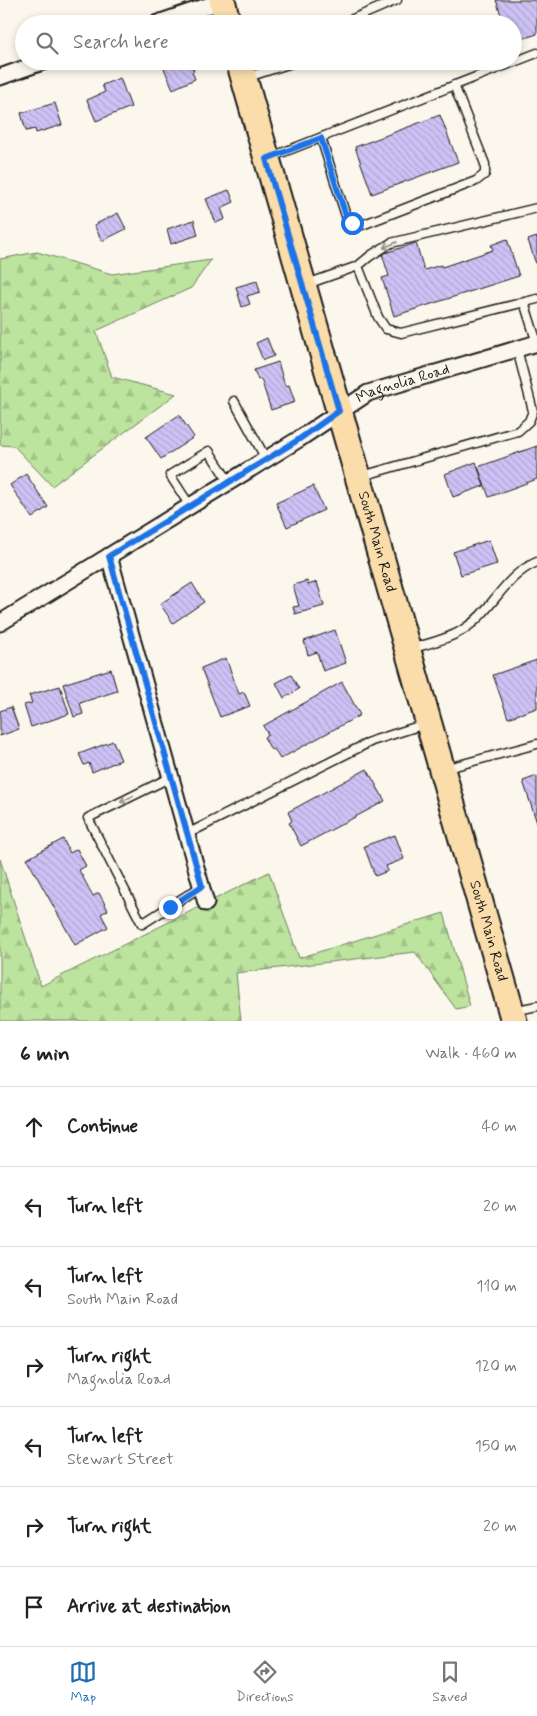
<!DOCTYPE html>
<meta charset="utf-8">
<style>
body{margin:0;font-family:Mynerve,sans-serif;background:#f6f6f6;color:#222}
.stop{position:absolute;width:15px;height:15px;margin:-11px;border:4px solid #1a73e8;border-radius:50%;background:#fff}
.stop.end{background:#1a73e8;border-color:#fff;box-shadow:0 1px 5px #0008}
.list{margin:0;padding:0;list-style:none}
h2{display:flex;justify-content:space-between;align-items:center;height:65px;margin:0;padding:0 20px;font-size:21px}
h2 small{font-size:16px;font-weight:400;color:#767676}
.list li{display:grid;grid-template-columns:32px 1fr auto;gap:15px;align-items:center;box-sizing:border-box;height:80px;padding:0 20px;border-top:1px solid #e0e0e0}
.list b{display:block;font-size:19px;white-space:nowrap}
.list p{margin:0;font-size:16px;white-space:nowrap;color:#767676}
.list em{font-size:16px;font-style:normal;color:#767676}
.icon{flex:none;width:28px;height:28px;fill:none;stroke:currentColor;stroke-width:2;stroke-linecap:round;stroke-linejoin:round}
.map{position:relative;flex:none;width:537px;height:1021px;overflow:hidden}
.search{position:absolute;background:#fff;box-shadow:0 2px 8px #0003;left:15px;right:15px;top:15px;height:55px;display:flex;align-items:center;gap:12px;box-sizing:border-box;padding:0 18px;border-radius:28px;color:#767676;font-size:19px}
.sheet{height:625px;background:#fff}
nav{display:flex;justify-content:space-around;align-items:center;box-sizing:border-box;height:70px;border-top:1px solid #e0e0e0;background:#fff;font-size:14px;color:#767676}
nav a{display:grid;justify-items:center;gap:2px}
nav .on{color:#1f6fb2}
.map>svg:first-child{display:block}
.forest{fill:url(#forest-firs);stroke:#6c805e}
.building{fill:url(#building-back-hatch);stroke:#1c1c1c}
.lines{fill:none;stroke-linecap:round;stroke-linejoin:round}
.lane-casing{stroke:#1c1c1c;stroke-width:11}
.street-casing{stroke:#1c1c1c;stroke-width:19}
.primary-casing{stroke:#1c1c1c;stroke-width:29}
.lane{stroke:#fbf7ec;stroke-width:8}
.street{stroke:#fbf7ec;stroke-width:15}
.primary{stroke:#fbddab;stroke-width:25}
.oneway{stroke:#97948e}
.route{stroke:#1a73e8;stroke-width:6}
.labels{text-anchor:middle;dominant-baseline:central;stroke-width:4.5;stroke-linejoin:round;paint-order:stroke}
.street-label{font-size:15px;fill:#1c1c1c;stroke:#fbf7ec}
</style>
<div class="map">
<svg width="537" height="1021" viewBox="0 0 537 1021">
<defs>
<pattern id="forest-firs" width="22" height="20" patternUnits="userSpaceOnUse" patternTransform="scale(1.25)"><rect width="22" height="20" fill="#bde49f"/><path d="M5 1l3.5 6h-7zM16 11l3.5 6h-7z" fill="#a2c388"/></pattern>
<pattern id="building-back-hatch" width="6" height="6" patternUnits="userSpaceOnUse" patternTransform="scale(1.25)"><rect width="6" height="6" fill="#ccc2f5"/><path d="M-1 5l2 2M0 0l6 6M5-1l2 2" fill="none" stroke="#afa6d1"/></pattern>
</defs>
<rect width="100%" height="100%" fill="#fbf7ec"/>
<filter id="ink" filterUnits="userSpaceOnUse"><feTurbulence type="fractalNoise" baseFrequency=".02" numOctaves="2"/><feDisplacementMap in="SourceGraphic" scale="10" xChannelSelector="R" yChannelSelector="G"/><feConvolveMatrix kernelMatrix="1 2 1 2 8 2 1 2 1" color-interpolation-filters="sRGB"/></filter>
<g filter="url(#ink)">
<path class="forest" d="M37 252 112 274 211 260 191 288 96 331 112 377 176 394 52 486 14 446 0 445V259Z
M0 859 41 986 269 872 299 958 444 913 470 1006 456 1009 415 952 236 973 241 1021H0Z"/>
<path class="building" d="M496 0H537V34L513 42V24H504Z
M174 61H189L194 71 192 72 195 79 173 89 163 66Z
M120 78 131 107 96 121 87 100 105 92 102 85Z
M55 103 62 125 36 133 35 129 26 131 21 113Z
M440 115 458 162 372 194 355 147Z
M229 190 234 202 221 208 225 219 216 223 206 199Z
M118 213 126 229 102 241 94 225Z
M194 220 198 235 171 244 167 229Z
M537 237V267L528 240Z
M507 239 519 276 394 316 382 278 389 276 382 254 416 243 424 270 441 265 442 267 493 250 491 245Z
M257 281 260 292 247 296 250 304 242 307 236 287Z
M267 338 274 356 263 360 256 343Z
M278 362 285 386 289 385 295 402 271 410 261 379 258 380 254 370Z
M179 415 194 437 161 459 146 437Z
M537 446V479L489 497 478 467Z
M476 462 484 486 453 497 445 474Z
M26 474 48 507 32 518 10 485Z
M313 486 324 510 287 527 276 503Z
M489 540 497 564 461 575 453 552Z
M307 581 308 585 317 582 324 606 295 614 293 607 299 606 293 585Z
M192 583 204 602 173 623 160 604Z
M335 630 346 663 323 671 317 652 308 655 304 641Z
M226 658 239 694 244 692 250 706 220 717 201 668Z
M537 660V708L508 718 493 675Z
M111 669 117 691 80 703 83 714 74 717 63 684Z
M291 675 299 689 284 698 276 683Z
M342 682 360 715 280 759 274 749 271 750 264 737 268 734 263 726Z
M60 686 69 714 31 727 24 705 32 703 29 695Z
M11 707 19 729 0 736V711Z
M113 741 121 760 92 772 89 763 84 765 79 754Z
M367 769 385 801 301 846 289 823 292 821 288 812Z
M537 776V823L523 781Z
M395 835 404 859 386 866 388 871 375 876 364 846Z
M63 839 70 853 77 849 86 866 79 870 93 896 99 893 108 910 101 914 108 927 75 945 27 859Z"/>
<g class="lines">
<defs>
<path id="lane" d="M341 24 397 0
M248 77 298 61
M321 138 346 216 352 223 362 225 476 181 485 174V164L454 85
M271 157 537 53
M358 266 370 256 391 243 537 208
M307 284 358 266 378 317 386 329 401 333 537 299
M524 302 537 343
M234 401 266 459
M362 476 518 431 529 421 533 411 517 349
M190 506 170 475 209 451 229 482
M410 649C426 644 450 639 464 629 493 611 503 576 537 562
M444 769 537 744
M171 777 88 818 142 924 202 886
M187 834 372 741 425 724
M513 1011 537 1006"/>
<g id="street">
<path d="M155 24 222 1"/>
<path d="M0 77 45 61"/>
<path d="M109 556 206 903"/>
<path id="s1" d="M0 623 299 439 368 393 537 343"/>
</g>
<g id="primary">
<path d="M222 0 228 24"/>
<path id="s2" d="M239 61 514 1021"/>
</g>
</defs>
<use href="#lane" class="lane-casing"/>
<use href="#street" class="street-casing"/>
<use href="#primary" class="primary-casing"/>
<use href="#lane" class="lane"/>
<use href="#street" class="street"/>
<use href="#primary" class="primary"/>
</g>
<defs><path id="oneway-shaft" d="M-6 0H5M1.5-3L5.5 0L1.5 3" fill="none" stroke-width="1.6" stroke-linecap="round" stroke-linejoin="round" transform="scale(1.25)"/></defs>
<g class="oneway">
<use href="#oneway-shaft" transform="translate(390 245) rotate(157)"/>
<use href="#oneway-shaft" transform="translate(127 799) rotate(154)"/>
</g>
</g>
<g class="lines" filter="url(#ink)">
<path class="route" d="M170 907 202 886 109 556 298 440 339 411 266 159 321 138 346 216 352 223"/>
</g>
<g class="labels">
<g class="street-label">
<text stroke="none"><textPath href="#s1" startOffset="470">Magnolia Road</textPath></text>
<text stroke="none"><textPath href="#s2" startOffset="500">South Main Road</textPath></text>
<text stroke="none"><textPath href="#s2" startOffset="905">South Main Road</textPath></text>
</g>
</g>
</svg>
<div class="stop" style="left:352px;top:223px"></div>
<div class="stop end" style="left:170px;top:907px"></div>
<div class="search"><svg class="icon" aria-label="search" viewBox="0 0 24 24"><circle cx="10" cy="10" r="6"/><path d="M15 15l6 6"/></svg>Search here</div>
</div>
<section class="sheet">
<h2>6 min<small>Walk · 460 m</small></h2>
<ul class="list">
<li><svg class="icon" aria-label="ahead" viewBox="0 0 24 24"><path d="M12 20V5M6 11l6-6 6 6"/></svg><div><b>Continue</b></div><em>40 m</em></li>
<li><svg class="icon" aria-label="left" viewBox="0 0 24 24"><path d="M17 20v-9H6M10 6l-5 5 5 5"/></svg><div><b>Turn left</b></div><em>20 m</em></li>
<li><svg class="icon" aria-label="left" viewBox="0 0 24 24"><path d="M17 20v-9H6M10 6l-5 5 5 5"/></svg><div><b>Turn left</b><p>South Main Road</p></div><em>110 m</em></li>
<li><svg class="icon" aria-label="right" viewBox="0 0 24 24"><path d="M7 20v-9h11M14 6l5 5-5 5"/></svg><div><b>Turn right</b><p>Magnolia Road</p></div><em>120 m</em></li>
<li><svg class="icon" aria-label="left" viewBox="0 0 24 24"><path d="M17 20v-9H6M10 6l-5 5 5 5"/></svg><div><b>Turn left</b><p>Stewart Street</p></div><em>150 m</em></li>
<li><svg class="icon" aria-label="right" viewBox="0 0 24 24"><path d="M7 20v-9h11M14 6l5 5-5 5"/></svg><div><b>Turn right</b></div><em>20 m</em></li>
<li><svg class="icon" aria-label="arrive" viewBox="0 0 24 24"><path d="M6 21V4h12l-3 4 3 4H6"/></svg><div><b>Arrive at destination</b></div></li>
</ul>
</section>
<nav>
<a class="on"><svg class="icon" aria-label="map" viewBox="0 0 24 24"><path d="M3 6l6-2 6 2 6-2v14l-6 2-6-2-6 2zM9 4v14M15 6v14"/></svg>Map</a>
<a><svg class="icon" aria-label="directions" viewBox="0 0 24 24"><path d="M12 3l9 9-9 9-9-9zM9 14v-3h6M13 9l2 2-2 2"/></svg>Directions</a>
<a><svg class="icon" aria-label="saved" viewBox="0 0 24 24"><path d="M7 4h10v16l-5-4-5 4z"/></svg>Saved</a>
</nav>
